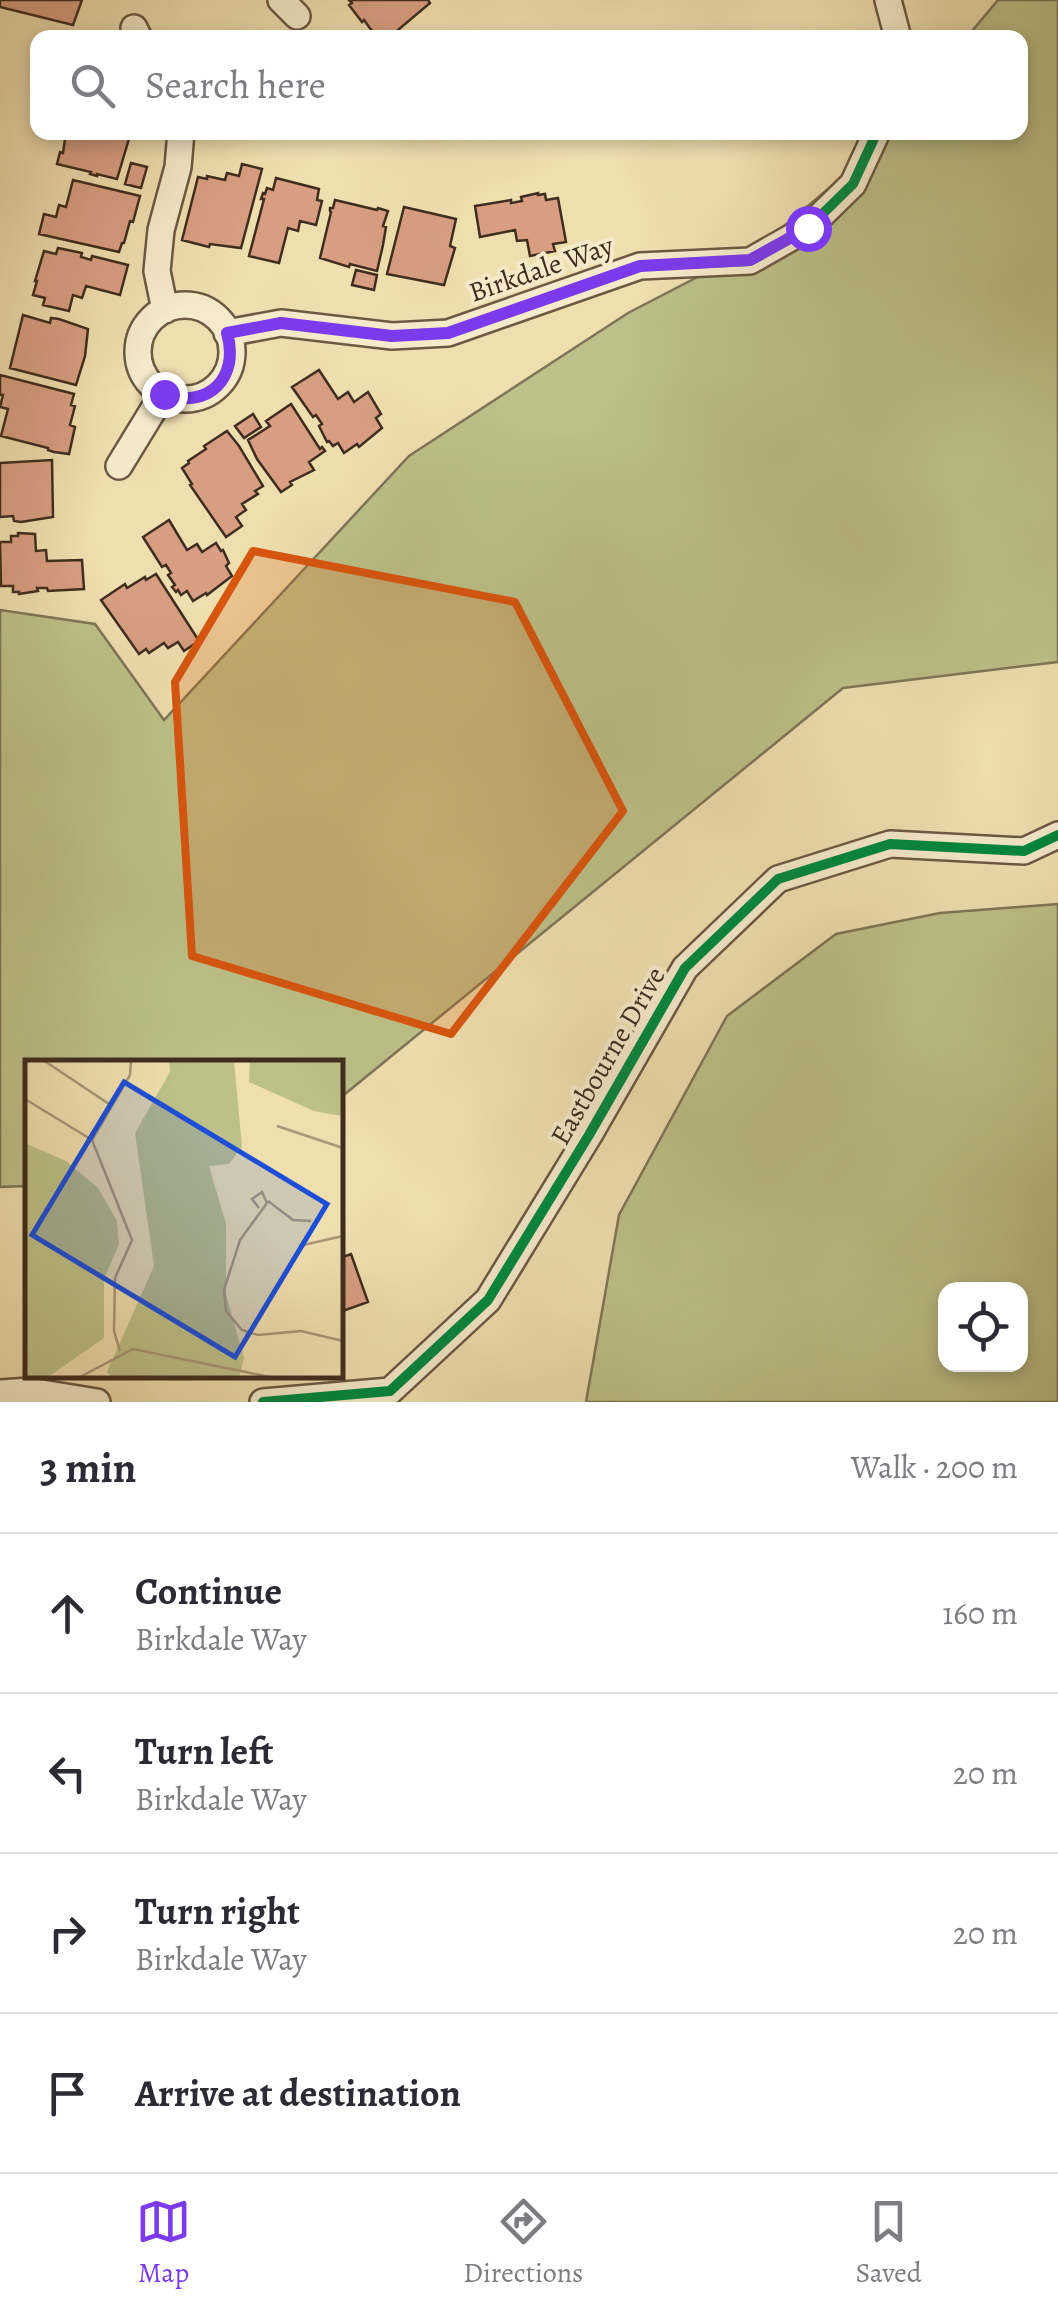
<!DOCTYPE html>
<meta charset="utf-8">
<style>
body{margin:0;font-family:Alegreya,serif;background:#f7f7f7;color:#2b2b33}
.controls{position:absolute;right:30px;bottom:30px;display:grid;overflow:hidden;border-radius:20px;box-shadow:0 5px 15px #0003}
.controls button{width:90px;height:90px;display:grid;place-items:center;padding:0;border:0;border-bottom:2px solid #e1e1e2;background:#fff;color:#2b2b33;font:50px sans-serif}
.stop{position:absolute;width:30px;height:30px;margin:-22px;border:8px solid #7c3aed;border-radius:50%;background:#fff}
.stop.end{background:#7c3aed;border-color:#fff;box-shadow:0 2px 10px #0008}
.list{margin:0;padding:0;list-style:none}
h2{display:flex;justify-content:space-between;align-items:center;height:130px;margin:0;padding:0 40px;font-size:42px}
h2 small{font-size:32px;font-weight:400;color:#7c7c81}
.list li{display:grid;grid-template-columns:65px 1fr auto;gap:30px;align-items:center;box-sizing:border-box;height:160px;padding:0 40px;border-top:2px solid #e1e1e2}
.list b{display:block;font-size:38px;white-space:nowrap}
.list p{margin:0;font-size:32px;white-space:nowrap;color:#7c7c81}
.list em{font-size:32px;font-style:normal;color:#7c7c81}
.icon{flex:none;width:55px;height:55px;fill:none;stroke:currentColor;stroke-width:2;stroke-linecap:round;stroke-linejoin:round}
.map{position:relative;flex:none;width:1058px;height:1402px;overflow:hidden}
.search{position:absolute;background:#fff;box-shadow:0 5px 15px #0003;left:30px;right:30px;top:30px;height:110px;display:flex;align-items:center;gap:25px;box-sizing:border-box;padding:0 35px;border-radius:20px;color:#7c7c81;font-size:38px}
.sheet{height:770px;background:#fff}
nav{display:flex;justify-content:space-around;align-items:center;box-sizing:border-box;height:140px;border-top:2px solid #e1e1e2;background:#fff;font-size:28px;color:#7c7c81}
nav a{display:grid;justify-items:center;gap:5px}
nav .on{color:#7c3aed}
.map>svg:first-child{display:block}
.green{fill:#bdc088;stroke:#7e7654;stroke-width:2.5;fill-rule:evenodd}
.building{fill:#d79e81;stroke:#402d1f;stroke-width:2.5}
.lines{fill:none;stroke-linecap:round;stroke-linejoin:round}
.minor-casing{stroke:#6c5943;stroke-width:30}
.minor{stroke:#f5eaca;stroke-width:25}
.cycleway-casing{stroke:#f5eaca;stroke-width:16}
.cycleway{stroke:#00873e;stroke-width:10}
.route{stroke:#7c3aed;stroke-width:12}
.marked{fill:#d7550e;fill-opacity:0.2;stroke:#d7550e;stroke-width:8;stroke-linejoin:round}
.labels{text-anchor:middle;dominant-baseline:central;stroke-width:8;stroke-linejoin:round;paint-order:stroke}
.street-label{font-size:28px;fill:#402d1f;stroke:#f5eaca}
.inset-road{fill:none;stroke:#a99775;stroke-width:2.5}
.view{fill:#1d4ed8;fill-opacity:0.15;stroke:#1d4ed8;stroke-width:5}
.inset-edge{fill:none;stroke:#402d1f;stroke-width:5}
</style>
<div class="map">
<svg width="1058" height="1402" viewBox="0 0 1058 1402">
<rect width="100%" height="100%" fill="#efdeae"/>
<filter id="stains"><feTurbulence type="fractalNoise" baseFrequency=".002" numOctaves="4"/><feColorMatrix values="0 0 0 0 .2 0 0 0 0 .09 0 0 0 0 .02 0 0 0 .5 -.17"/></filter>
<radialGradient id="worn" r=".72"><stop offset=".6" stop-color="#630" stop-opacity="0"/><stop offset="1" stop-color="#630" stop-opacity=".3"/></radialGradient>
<path class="green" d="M998 0H1058V662L843 688 340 1098V1062H28L27 1186 0 1187V610L95 624 164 720 409 456 628 313 765 242 878 147 890 133 1020 132V38L967 37Z
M1058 904V1402H586L619 1215 727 1016 836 934 940 913ZM946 1290H1020V1364H946Z"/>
<path class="building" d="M0 0H82L73 25 0 7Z
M349 0H428L430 3 398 30 384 38H377L364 20 362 22 349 5 352 3Z
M66 132H131L117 179 97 174V176L90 174 91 172 57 164 60 152 63 153Z
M131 163 147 167 141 188 125 184Z
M242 164 262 169 241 248 210 244 209 247 182 240 198 177 207 179V176L225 180 227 173 239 176Z
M276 178 319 189 317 200 322 201 316 225 300 221 298 231 288 228 279 263 249 256 264 199H261L263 193 265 194 267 188 273 190Z
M73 180 140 196 133 222 130 221 124 243H122L119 252 39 234 44 214 56 217 59 205 66 207Z
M538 193V195L545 194 546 200 558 198 566 242 553 244 555 251 530 256 527 240 517 241 515 230 480 237 475 206 511 200V203L522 201 521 197Z
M335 200 377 210 378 208 388 211 383 226 386 227 383 245 377 271 350 264 349 267 320 258 331 212 330 211V208H333Z
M404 207 456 219 450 246 455 248 444 285 387 274Z
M58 248 82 253 81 257 91 260 92 256 128 265 120 295 86 286 82 298 73 295 69 311 43 305 45 298 33 295 37 281H35L44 251 56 254Z
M356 270 377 275 374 290 352 285Z
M23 315 50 323 51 318 59 319 88 329 85 356 76 385 10 368Z
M319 370 338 399 348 392 354 402 368 392 381 414 376 418 382 428 359 447 357 444 344 453 338 443 333 446 329 441 327 442 319 426 322 424 316 415 313 417 292 387Z
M0 375 74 394 71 405 75 406 70 425 75 427 69 454 54 452 48 450V448L1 436 8 409 0 407 3 395H0Z
M291 404 320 449 322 447 325 451 309 462 314 470 290 482 292 485 281 492 257 459 248 440 270 426 266 421Z
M253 414 261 427 244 438 235 426Z
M227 431 239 446 263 486 255 491 258 494 242 504 246 510 236 517 242 526 226 537 190 485 192 484 182 468 189 463 188 461 206 449 204 446Z
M52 460 53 517 21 522 14 521 13 516 0 517V463Z
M169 520 187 550 197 544 202 552 216 543 221 551 223 550 229 563 226 566 232 576 207 595 206 593 193 601 187 591 181 595 178 590 176 592 172 587 175 585 168 575 171 573 166 565 162 567 143 537Z
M18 533 35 534 36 551 46 550 47 561 82 560 84 589 48 591 47 588H37L38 591 19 594V592H13V586H1L0 542H11V536H18Z
M156 574 199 641 184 651 178 642 168 648 164 643 149 653 146 649 139 654 101 600 125 584 127 588 145 577 146 580Z
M351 1254 368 1302 340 1312V1258Z"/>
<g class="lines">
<defs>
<path id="minor" d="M281 0 297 16
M888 0 898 38
M134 28 139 38
M138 352a47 47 0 1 1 94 0a47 47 0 1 1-94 0Z
M165 310 157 271 161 230 178 167 181 132
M227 333 281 323 392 336 448 333 640 266 750 261 808 228 853 184 877 132
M119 466 163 394
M0 1393 29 1391 97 1402
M263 1402 390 1391 488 1300 589 1135 685 968 778 879 890 844 1024 851 1058 835"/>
</defs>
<use href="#minor" class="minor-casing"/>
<use href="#minor" class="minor"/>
<defs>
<path id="cycleway" d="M227 333 281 323 392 336 448 333 640 266 750 261 808 228 853 184 877 132
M263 1402 390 1391 488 1300 589 1135 685 968 778 879 890 844 1024 851 1058 835"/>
</defs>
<use href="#cycleway" class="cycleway-casing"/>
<use href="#cycleway" class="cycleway"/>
</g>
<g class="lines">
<path class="route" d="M164 394C208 410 240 378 227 333L281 323 392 336 448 333 640 266 750 260 808 228"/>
</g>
<path class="marked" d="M253 551 515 602 623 811 451 1034 192 956 175 682Z"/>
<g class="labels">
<g class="street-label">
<text transform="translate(541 269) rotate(-19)">Birkdale Way</text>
<text transform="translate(608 1056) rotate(-60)">Eastbourne Drive</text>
</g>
</g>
<g transform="translate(25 1060)">
<rect width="318" height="318" fill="#efdeae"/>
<path d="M144 0H209L217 87 204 104 184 106 201 164V234L219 298 214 317H86L82 312 129 206 110 73 145 12ZM225 0H317V56L289 51 224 22ZM0 83 41 101 73 128 92 161 94 184 79 219V278L23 317H0Z" fill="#bdc088"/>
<path class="inset-road" d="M18 0 84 44M0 39 67 80M252 66 318 88M243 141 268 160 286 161M234 148 227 139 237 132 242 143 215 180 199 230 201 251 217 270 233 275 276 271 318 281M274 186 318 176M95 291 89 271 90 218 107 180 67 80 105 15 106 0M55 317 108 289 245 317"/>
<path class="view" d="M99 22 302 144 210 297 7 175Z"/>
<rect width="318" height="318" class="inset-edge"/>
</g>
<rect width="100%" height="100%" filter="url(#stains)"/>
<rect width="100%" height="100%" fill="url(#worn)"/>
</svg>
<div class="controls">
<button><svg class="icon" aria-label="locate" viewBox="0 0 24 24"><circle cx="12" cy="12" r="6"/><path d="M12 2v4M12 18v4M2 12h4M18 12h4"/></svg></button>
</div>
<div class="stop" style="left:808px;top:228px"></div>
<div class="stop end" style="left:164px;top:394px"></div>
<div class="search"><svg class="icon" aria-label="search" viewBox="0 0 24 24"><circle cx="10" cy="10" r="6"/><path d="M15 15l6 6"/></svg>Search here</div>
</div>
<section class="sheet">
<h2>3 min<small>Walk · 200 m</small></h2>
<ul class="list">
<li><svg class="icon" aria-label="ahead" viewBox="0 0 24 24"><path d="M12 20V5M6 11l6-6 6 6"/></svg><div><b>Continue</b><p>Birkdale Way</p></div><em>160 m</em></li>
<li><svg class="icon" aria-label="left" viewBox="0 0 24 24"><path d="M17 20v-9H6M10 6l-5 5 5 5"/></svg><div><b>Turn left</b><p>Birkdale Way</p></div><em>20 m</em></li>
<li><svg class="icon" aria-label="right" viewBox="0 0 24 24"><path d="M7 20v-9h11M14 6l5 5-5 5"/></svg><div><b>Turn right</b><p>Birkdale Way</p></div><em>20 m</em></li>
<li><svg class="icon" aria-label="arrive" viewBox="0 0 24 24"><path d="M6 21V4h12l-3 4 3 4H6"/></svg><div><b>Arrive at destination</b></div></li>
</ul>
</section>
<nav>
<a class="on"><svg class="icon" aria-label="map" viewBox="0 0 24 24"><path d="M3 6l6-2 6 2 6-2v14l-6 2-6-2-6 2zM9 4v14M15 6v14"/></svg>Map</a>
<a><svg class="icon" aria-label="directions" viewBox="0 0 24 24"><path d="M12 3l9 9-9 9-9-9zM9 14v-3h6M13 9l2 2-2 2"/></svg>Directions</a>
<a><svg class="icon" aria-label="saved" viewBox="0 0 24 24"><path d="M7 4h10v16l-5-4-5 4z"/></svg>Saved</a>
</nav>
